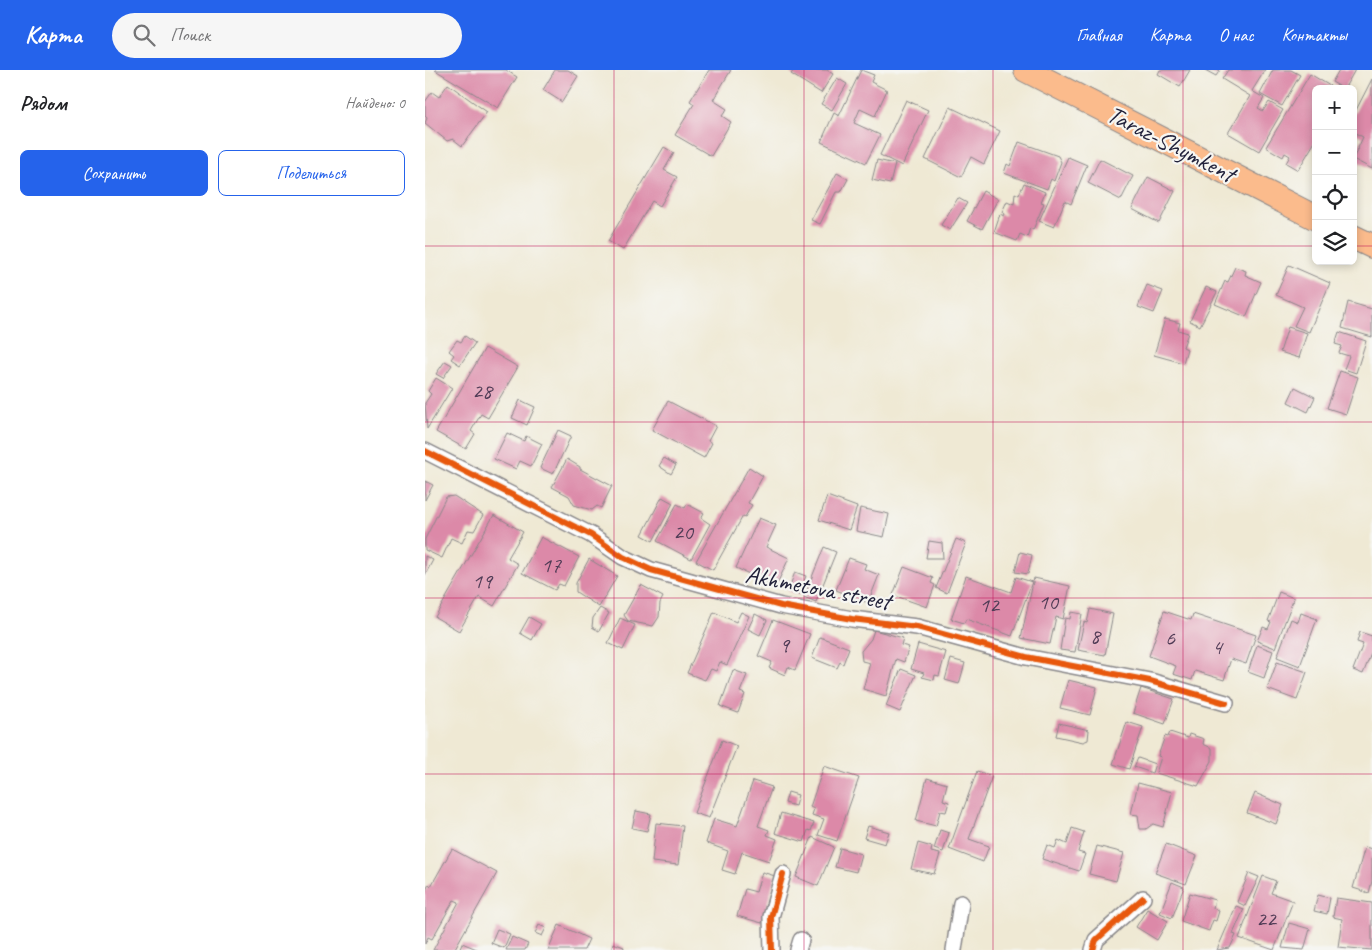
<!DOCTYPE html>
<html lang="ru">
<meta charset="utf-8">
<style>
body{margin:0;font-family:Caveat,sans-serif;background:#f6f6f6;color:#202124}
.controls{position:absolute;right:15px;top:15px;display:grid;overflow:hidden;border-radius:8px;box-shadow:0 2px 8px #0003}
.controls button{width:45px;height:45px;display:grid;place-items:center;padding:0;border:0;border-bottom:1px solid #e0e0e0;background:#fff;color:#202124;font:25px sans-serif}
.list{margin:0;padding:0;list-style:none}
h2{display:flex;justify-content:space-between;align-items:center;height:65px;margin:0;padding:0 20px;font-size:21px}
h2 small{font-size:16px;font-weight:400;color:#757577}
.actions{display:flex;gap:10px;padding:15px 20px}
.actions a{flex:1;padding:11px 0;border:1px solid #2563eb;border-radius:8px;text-align:center;font-size:18px;color:#2563eb}
.actions .main{background:#2563eb;color:#fff}
.icon{flex:none;width:28px;height:28px;fill:none;stroke:currentColor;stroke-width:2;stroke-linecap:round;stroke-linejoin:round}
.map{position:relative;flex:none;width:947px;height:880px;overflow:hidden}
header{display:flex;align-items:center;gap:30px;box-sizing:border-box;height:70px;padding:0 25px;background:#2563eb;color:#fff}
header strong{font-size:24px}
nav{display:flex;gap:28px;margin-inline-start:auto;font-size:18px}
.search{width:350px;height:45px;background:#f6f6f6;display:flex;align-items:center;gap:12px;box-sizing:border-box;padding:0 18px;border-radius:28px;color:#757577;font-size:19px}
main{display:flex}
aside{flex:1;background:#fff}
.map>svg:first-child{display:block}
.building{fill:#dc89a8}
.lines{fill:none;stroke-linecap:round;stroke-linejoin:round}
.street-casing{stroke:#888688;stroke-width:18}
.primary-casing{stroke:#888688;stroke-width:26}
.street{stroke:#fff;stroke-width:15}
.primary{stroke:#fbbb8c;stroke-width:24}
.cycleway-casing{stroke:#f6f6f2;stroke-width:9}
.cycleway{stroke:#e8590c;stroke-width:6}
.grid{fill:none;stroke:#c2185b;stroke-width:1;stroke-opacity:0.55}
.labels{text-anchor:middle;dominant-baseline:central;stroke-width:4.5;stroke-linejoin:round;paint-order:stroke}
.number-label{font-size:22px;fill:#503c56}
.street-label{font-size:25px;fill:#22223b;stroke:#f6f6f2}
</style>
<header>
<strong>Карта</strong>
<div class="search"><svg class="icon" aria-label="search" viewBox="0 0 24 24"><circle cx="10" cy="10" r="6"/><path d="M15 15l6 6"/></svg>Поиск</div>
<nav><a>Главная</a><a>Карта</a><a>О нас</a><a>Контакты</a></nav>
</header>
<main>
<aside>
<h2>Рядом<small>Найдено: 0</small></h2>
<ul class="list">
</ul>
<div class="actions"><a class="main">Сохранить</a><a>Поделиться</a></div>
</aside>
<div class="map">
<svg width="947" height="880" viewBox="0 0 947 880">
<rect width="100%" height="100%" fill="#f6f6f2"/>
<filter id="ink" filterUnits="userSpaceOnUse"><feTurbulence type="fractalNoise" baseFrequency=".02" numOctaves="2"/><feDisplacementMap in="SourceGraphic" scale="10" xChannelSelector="R" yChannelSelector="G"/><feConvolveMatrix kernelMatrix="1 2 1 2 8 2 1 2 1" color-interpolation-filters="sRGB"/></filter>
<filter id="wash" filterUnits="userSpaceOnUse"><feTurbulence type="fractalNoise" baseFrequency=".0096" numOctaves="4" result="noise"/><feDisplacementMap in="SourceGraphic" scale="20" xChannelSelector="R" yChannelSelector="G"/><feGaussianBlur stdDeviation="1.12" result="paint"/><feColorMatrix in="noise" values="0 0 0 0 0 0 0 0 0 0 0 0 0 0 0 0 0 1.4 0 .05"/><feComposite in="paint" operator="in"/></filter>
<g filter="url(#wash)">
<rect width="100%" height="100%" fill="#efe9d4"/>
<g id="blocks">
<path class="building" d="M10 0H81L92 7 73 38Z
M130 0H143L153 6 137 32 118 20Z
M284 0H306L288 30 302 39 297 46 306 52 286 86 250 65 269 34 265 31Z
M369 0H402L408 4 396 23 366 4Z
M436 0 449 5 446 12 462 20 450 46 435 39 429 53 455 65 441 93 396 72 409 43 414 46Z
M735 0H765L755 17 733 4Z
M780 0H795L791 6Z
M803 0H840L827 21 839 28 833 38 838 41 844 32 858 40 834 81 803 63 825 26 797 9Z
M848 0H866L875 5 857 36 835 24Z
M914 0H930L919 19 907 12Z
M885 4 910 19H891V70L873 100 861 93 865 86 860 83 858 87 841 77Z
M412 8 422 14 407 40 396 34Z
M947 9V99L928 89 938 67 928 62V46Z
M23 14 62 42 37 76 28 69 22 71 0 53 2 48 0 46V32L7 22 14 27Z
M481 30 503 40 477 96 455 85Z
M525 37 575 61 559 94 546 87 536 107 500 89Z
M594 72 633 86 636 92 629 111 626 109 622 119 579 103 582 94 585 96Z
M239 77 249 83 239 100 252 107 235 136 227 131 198 180 183 171Z
M643 87 662 95 646 134 640 131 629 157 614 151Z
M675 89 708 106 696 130 663 113Z
M452 90 470 94 465 114 447 110Z
M412 103 423 109 416 122H411L395 154 386 150Z
M723 107 750 121 734 153 707 139Z
M599 113 620 122 616 132 619 133 608 160 605 158 602 167 595 164 592 171 569 162 575 144 579 146 580 144 577 142 582 131 589 134 590 123 594 125Z
M558 121 573 129 557 159 542 151Z
M533 128 542 133 525 160 516 155Z
M864 195 905 213 884 262 869 256 878 237 851 225Z
M810 197 821 201 820 205 836 212 821 247 790 234 800 211 803 212Z
M722 215 738 221 729 243 713 237Z
M781 217 792 222 775 256 765 251Z
M923 232 947 239V267L917 258Z
M740 249 755 253 753 260 763 263 758 277 762 279 758 293 729 285Z
M863 257 882 263 874 288 855 282Z
M914 262 941 271 931 303 919 299 924 286 914 283 917 276 910 274Z
M40 266 50 273 35 295 26 289 29 285 24 281 32 270 36 272Z
M60 278 93 297 63 348 56 344 46 361 50 364 41 379 11 362Z
M20 291 27 295 18 308 11 304Z
M915 301 933 307 921 344 902 338Z
M11 308 27 318 2 359 0 333 6 324 3 321Z
M870 317 890 327 883 342 863 332Z
M95 330 110 337 102 355 87 348Z
M243 331 291 356 283 371 287 373 279 388 227 360Z
M133 360 146 366 128 404 115 398Z
M82 363 99 371 101 366 117 374 106 396 95 391 91 399 69 389Z
M239 388 251 395 246 404 234 396Z
M142 389 155 397V399L187 416 176 438 172 436 167 440 149 435 144 426 127 417Z
M324 397 338 406 323 433 327 435 320 447 318 446 288 500 271 491Z
M0 411 8 415 0 430Z
M29 426 58 445 49 461 43 460 37 473 26 468 17 488 0 480V469L21 427Z
M402 426 432 437 424 460 394 450Z
M237 427 248 433 228 471 217 465Z
M252 434 260 438 262 434 279 443 276 448 285 454 266 489 232 471Z
M435 438 464 444 459 467 431 461Z
M69 445 98 462 83 488 93 494 69 536 54 527 34 561 10 547Z
M334 448 351 455 341 477 364 488 351 516 311 498Z
M116 467 154 487 139 516 134 514 130 520 97 503Z
M531 469 541 473 522 523 511 518Z
M504 471 517 473 518 488H501Z
M399 477 411 482 391 532 379 527Z
M595 482 607 485 603 504 590 502Z
M0 486 8 490 0 505Z
M424 488 441 494 439 499 454 505 443 533 411 520Z
M164 489 192 506 174 537 151 522V513Z
M479 497 508 508 506 513 510 515 502 537 468 525Z
M370 502 381 506 374 525 363 521Z
M541 506 586 522 591 507 607 512 587 566 541 549 539 553 526 549Z
M609 508 645 516 638 549 631 547 625 574 596 568Z
M216 515 238 527 235 533 234 547 228 556 203 551 199 545Z
M854 522 869 528 850 578 832 571 838 557 843 559 846 552 843 551Z
M175 538 184 543 174 561 167 557 168 548Z
M665 539 688 544 680 585 653 580 659 552 662 553Z
M739 541 766 550 768 544 831 565 821 594 806 589 799 610 770 601 767 610 748 604 751 596 724 586Z
M289 542 311 552 316 542 324 546 302 595 295 592 291 601 286 599 280 610 262 603Z
M646 542 657 544 650 582 635 580 640 548 645 549Z
M876 543 892 549 875 596 852 587 866 549 873 552Z
M330 544 342 550 335 565 323 559Z
M104 547 116 554 107 570 95 563Z
M195 548 210 555 198 580 183 573Z
M348 550 385 564 370 600 363 597 360 605 344 598 347 592 333 586Z
M449 560 478 568 476 575 484 577 479 592 471 589 461 626 438 619 445 593 437 591 436 581 446 569Z
M935 562 947 566V581L938 604 928 600 938 574 932 572Z
M395 567 424 578 418 594 415 592 412 598 387 588Z
M493 574 521 582 514 606 510 605 509 610 497 607 499 603 486 599Z
M832 575 848 581 839 608 823 602Z
M526 589 540 593 534 614 520 610Z
M852 592 882 602 872 630 842 619Z
M476 599 491 605 475 642 461 636Z
M308 600 322 605 315 622 320 624 313 643 295 636Z
M643 610 672 617 665 645 635 638Z
M716 618 749 629 740 654 708 643Z
M702 652 718 657 704 699 688 694Z
M634 653 664 660 663 670 658 672 631 666Z
M745 662 763 668 764 664 779 669 778 674 787 678V691L773 716 731 703 736 687 733 686 740 666 743 667Z
M297 670 312 676 284 748 269 743Z
M713 688 730 694 727 703 709 697Z
M399 696 434 708 412 771 393 765 399 749 387 745 389 739 385 737Z
M552 701 567 706 544 769 564 776 558 792 524 779Z
M502 708 522 714 518 730 524 732 521 742 515 741 511 756 491 751Z
M328 711 347 717 333 756 344 760 342 765 352 769 344 791 317 782 310 804 297 800 303 781 281 773 289 749 312 756Z
M713 713 747 722 738 757 728 754 721 759H715L713 745 706 744Z
M363 722 373 725 370 736 360 733Z
M830 723 858 735 851 754 822 743Z
M211 741 226 744 222 761 207 758Z
M356 743 389 753 386 761 383 760 379 772 350 763Z
M231 753 258 756 253 795 227 792Z
M443 756 464 762 460 774 439 768Z
M647 758 659 762 653 782 660 784 654 801 617 789 622 775 630 778 633 770 642 774Z
M515 760 524 763 518 782 509 779Z
M387 767 409 777 393 816 371 807Z
M493 773 507 777 506 782 515 784 509 804 486 799Z
M741 774 772 786 761 814 730 803Z
M672 776 699 783 691 811 664 804Z
M940 777 947 779V811L944 823 928 818Z
M415 778 436 784 431 802 410 797Z
M27 779 72 803 29 880H8L34 832 29 830 7 869 3 867 0 874V822L4 814 6 816Z
M337 802 350 806 337 853 312 846 320 819 331 822Z
M824 803 834 807 820 836 812 832Z
M838 806 851 811 846 823 868 831 849 880 814 868Z
M747 812 759 817 747 848 735 843Z
M765 823 790 830 788 838 794 841 791 851 788 850 784 861 756 851Z
M893 825 905 828 902 844 889 841Z
M911 828 947 833V880L913 877 917 849 908 847Z
M811 836 819 839 808 864 811 865 805 878 792 880Z
M722 839 743 851 732 870 711 857Z
M864 853 885 859 879 880 857 878Z
M114 855 121 858 117 866 110 863Z
M134 855 164 869 159 880H123Z
M72 859 85 864 79 878 66 873Z
M87 867 103 874 100 880H81Z
M37 873 54 880H34Z
M188 873 199 877 198 880H186Z"/>
</g>
</g>
<g filter="url(#ink)">
<use href="#blocks" fill-opacity="0" stroke="#888688" stroke-width="1"/>
<g class="lines">
<defs>
<path id="street" d="M0 381 166 465 198 487 226 500 356 536 427 549 492 557 601 587 725 611 801 633
M347 880 346 847 358 804
M373 880 376 870
M529 880 536 833
M668 880 671 870 718 828"/>
<path id="primary" d="M601 0 891 148
M928 167 947 176"/>
</defs>
<use href="#street" class="street-casing"/>
<use href="#primary" class="primary-casing"/>
<use href="#street" class="street"/>
<use href="#primary" class="primary"/>
<defs>
<path id="cycleway" d="M0 381 166 465 198 487 226 500 356 536 427 549 492 557 601 587 725 611 801 633
M347 880 346 847 358 804
M668 880 671 870 718 828"/>
</defs>
<use href="#cycleway" class="cycleway-casing"/>
<use href="#cycleway" class="cycleway"/>
</g>
</g>
<path class="grid" d="M189 0V880M379 0V880M568 0V880M758 0V880M0 176H891M928 176H947M0 352H947M0 528H947M0 704H947"/>
<g class="labels">
<g class="number-label">
<text x="57" y="321">28</text>
<text x="258" y="462">20</text>
<text x="126" y="495">17</text>
<text x="57" y="511">19</text>
<text x="623" y="532">10</text>
<text x="564" y="535">12</text>
<text x="670" y="566">8</text>
<text x="745" y="568">6</text>
<text x="359" y="575">9</text>
<text x="792" y="577">4</text>
<text x="841" y="849">22</text>
</g>
<g class="street-label">
<text transform="translate(746 74) rotate(27)">Taraz-Shymkent</text>
<text transform="translate(393 518) rotate(11)">Akhmetova street</text>
</g>
</g>
</svg>
<div class="controls">
<button>+</button>
<button>−</button>
<button><svg class="icon" aria-label="locate" viewBox="0 0 24 24"><circle cx="12" cy="12" r="6"/><path d="M12 2v4M12 18v4M2 12h4M18 12h4"/></svg></button>
<button><svg class="icon" aria-label="layers" viewBox="0 0 24 24"><path d="M12 4l9 5-9 5-9-5zM3 14l9 5 9-5"/></svg></button>
</div>
</div>
</main>
